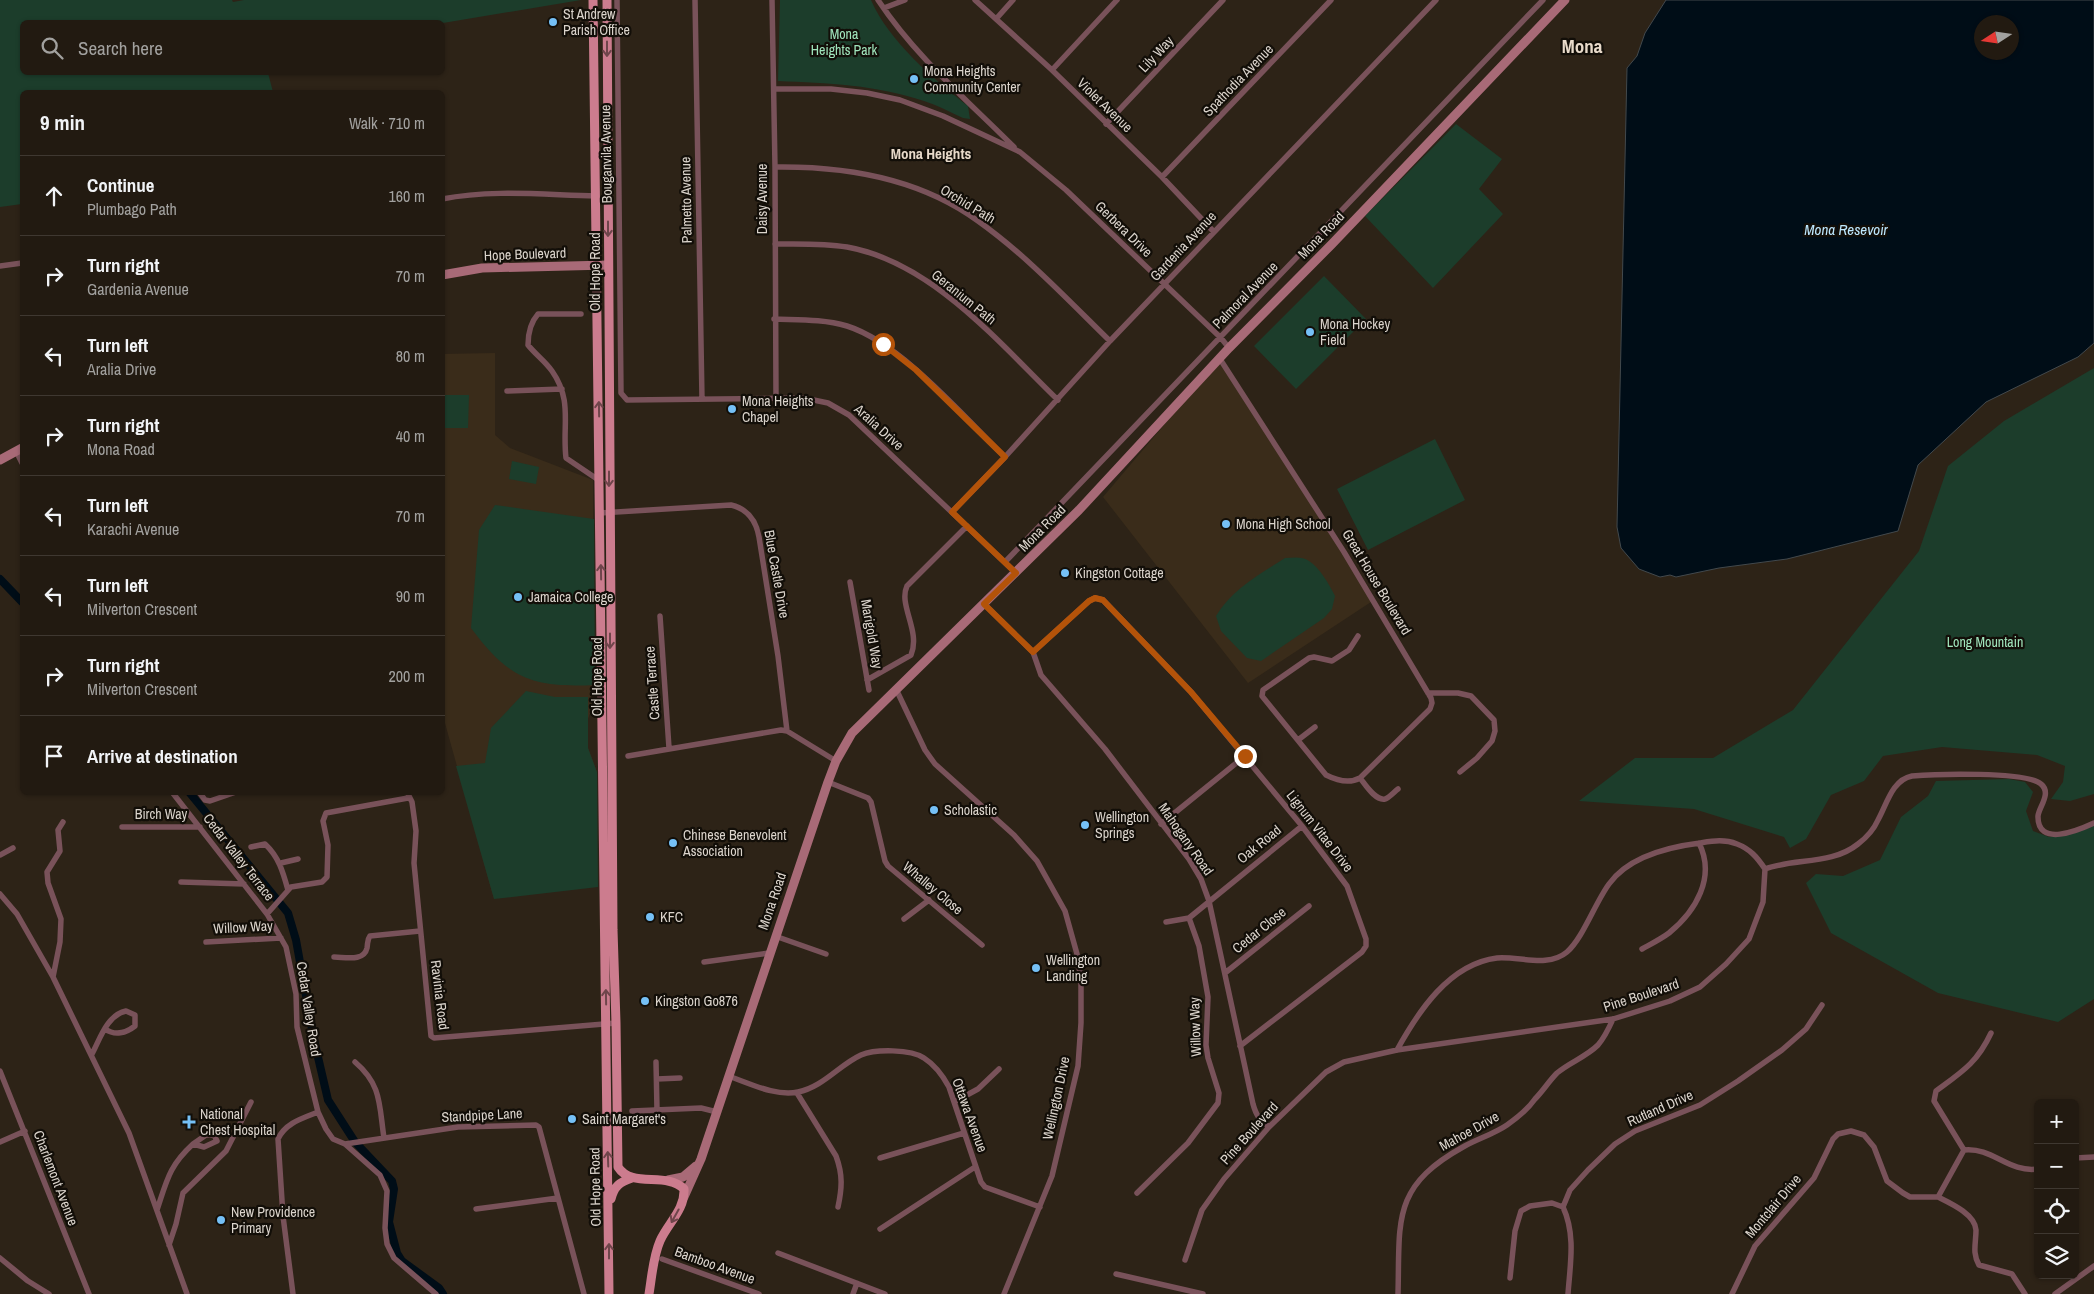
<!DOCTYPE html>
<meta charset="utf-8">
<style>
body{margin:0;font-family:"Archivo Narrow",sans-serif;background:#2a231a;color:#f1f3f6}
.controls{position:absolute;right:15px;bottom:15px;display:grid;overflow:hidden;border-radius:8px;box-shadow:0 1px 4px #0004}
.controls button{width:45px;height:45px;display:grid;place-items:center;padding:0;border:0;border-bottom:1px solid #3f3831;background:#221a11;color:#f1f3f6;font:25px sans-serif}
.compass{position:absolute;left:1974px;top:15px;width:45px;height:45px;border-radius:50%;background:#221a11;box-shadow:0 1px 4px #0004;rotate:258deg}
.stop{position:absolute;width:15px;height:15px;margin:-11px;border:4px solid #b45309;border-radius:50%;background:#fff}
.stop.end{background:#b45309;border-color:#fff;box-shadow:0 1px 5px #0008}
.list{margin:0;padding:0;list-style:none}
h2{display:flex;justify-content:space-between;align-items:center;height:65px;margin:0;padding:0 20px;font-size:21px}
h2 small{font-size:16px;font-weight:400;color:#a2a19f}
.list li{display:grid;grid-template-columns:32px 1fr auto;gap:15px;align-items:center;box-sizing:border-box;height:80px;padding:0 20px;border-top:1px solid #3f3831}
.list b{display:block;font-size:19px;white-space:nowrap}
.list p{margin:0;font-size:16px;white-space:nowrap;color:#a2a19f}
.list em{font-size:16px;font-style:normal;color:#a2a19f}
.icon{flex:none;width:28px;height:28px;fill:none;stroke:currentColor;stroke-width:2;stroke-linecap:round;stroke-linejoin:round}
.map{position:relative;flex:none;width:2094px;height:1294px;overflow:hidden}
.search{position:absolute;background:#221a11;box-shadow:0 1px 4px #0004;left:20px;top:20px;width:425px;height:55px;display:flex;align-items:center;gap:12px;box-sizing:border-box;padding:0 18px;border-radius:8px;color:#a2a19f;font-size:19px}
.panel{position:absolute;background:#221a11;box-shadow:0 1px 4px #0004;left:20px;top:90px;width:425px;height:705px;border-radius:8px}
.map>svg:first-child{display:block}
.built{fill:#3a2c1a}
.green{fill:#1c3d2b}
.water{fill:#000d17;stroke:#42494d;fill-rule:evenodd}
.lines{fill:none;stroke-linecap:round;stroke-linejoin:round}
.canal{stroke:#000d17;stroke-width:8}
.street{stroke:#79525a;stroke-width:5.5}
.secondary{stroke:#a86a77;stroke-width:9}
.primary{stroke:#cc7c8e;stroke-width:9}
.oneway{stroke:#6f454b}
.route{stroke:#b45309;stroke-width:6}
.poi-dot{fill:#75c0f6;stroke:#120e08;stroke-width:2}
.labels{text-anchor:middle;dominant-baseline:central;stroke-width:4.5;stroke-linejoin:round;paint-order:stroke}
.poi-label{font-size:14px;fill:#dbd4cc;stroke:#120e08;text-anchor:start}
.park-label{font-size:14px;fill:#a0e5bc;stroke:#120e08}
.street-label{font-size:14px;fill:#dbd4cc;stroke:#120e08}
.neighbourhood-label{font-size:15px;font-weight:bold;fill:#e8daca;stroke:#120e08}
.water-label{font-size:15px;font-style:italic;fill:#bde7fe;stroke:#120e08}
.district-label{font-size:19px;font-weight:bold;fill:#e8daca;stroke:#120e08}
</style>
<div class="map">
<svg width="2094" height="1294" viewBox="0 0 2094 1294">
<rect width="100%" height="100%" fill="#2d2317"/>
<path class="built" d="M495 353V435L510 448 593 480 594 702 588 719V748L597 772 494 899 443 716 442 354Z
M1220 359 1374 600 1248 683 1103 497Z"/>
<path class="green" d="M0 0H232L233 2 244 0H581L443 23 22 22V72L268 73 273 92H22V204L0 207Z
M780 0H871C888 40 934 80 968 106L970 119 963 118C950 112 937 105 924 101 877 85 827 83 778 81Z
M1456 124 1502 159 1479 189 1503 214 1433 288 1365 216Z
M1324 276 1366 319 1296 389 1254 346Z
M2094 368V794L2070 801 2051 799 2063 782 2065 766 2037 755 1942 747 1883 756 1864 781 1831 795 1806 839 1790 848 1784 837 1694 809 1579 801 1635 758H1713L1793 710 1919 551 1948 466 2004 421Z
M443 395H469L468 428H443Z
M1435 439 1465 500 1368 550 1337 489Z
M512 461 539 467 536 484 509 479Z
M495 505 594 519 595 685C532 688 509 679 471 628L479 530Z
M1285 558C1293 558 1302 556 1309 561 1320 568 1329 584 1335 596L1332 609 1324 618 1261 661 1247 658 1221 631 1216 616C1232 589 1260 574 1285 558Z
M526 691 555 697H588V748L597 772 598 887 494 899 456 766 485 763 491 728Z
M2009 779 2025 782 2033 792 2026 811 2033 831 2049 837 2094 825V999L2058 1022 1938 993 1831 933 1806 883 1816 874 1843 876 1880 860 1901 817 1928 796 1936 781Z"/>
<path class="water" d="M1666 0H2094V343L2078 357 1986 402 1918 465 1898 531 1787 559 1719 568 1676 577 1670 575 1660 577 1639 569 1621 548 1617 527 1627 68 1637 56 1645 33ZM1982 22H2012V52H1982Z"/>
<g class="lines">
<path class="canal" d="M0 579 22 602
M189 792 288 913 296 940 314 1040 328 1100 355 1142 392 1181 394 1189 389 1222 397 1253 402 1261 439 1288 443 1294"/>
<path class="street" d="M617 0 621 393 627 400 804 398 828 403 849 415 1016 573
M695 0 702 399
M772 0 775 167 776 398
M878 0C915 56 967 100 1014 147
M975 0 1052 70 1162 177 1214 232
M884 8 905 0
M996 19 1013 0
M1052 70 1117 0
M774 89H831L867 93 900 100 943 116 1020 152 1066 190 1221 338 1229 348
M1106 124 1223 0
M775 167C846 166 919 178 978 221 1026 255 1068 300 1110 341
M1162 177 1331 0
M442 199C493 189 545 195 596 196
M775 244C799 244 823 243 847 247 932 262 999 343 1058 400
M0 266 22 263
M581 314H538C530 323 528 333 528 345 535 354 545 361 552 371 573 401 562 425 566 458L600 481
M774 319C798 320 823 319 847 326 901 343 964 417 1005 457
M1220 359 1344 552 1431 698 1432 703 1430 709 1360 778C1349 784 1336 780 1326 775L1262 696 1263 690 1309 658 1314 657 1332 661 1349 650 1358 636
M507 391 562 389
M16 451 22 463
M952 512 1005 457 1110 341 1436 0
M600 513 731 505C748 509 756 520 759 537L778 656 787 731
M1005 562 1543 0
M850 582 869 690
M984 604 1033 652
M660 616 669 748
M1033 652 1089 601 1095 598 1103 600 1191 692 1302 826 1347 886 1366 939V946L1362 952 1240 1046
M1033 652 1041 675 1105 749 1189 859 1201 879 1209 901 1253 1104C1256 1115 1260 1121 1269 1127
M867 680 911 655C921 631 898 605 907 586L967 526
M896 689 925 750 935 764 1014 835 1037 861 1065 911 1077 954 1081 979V1023L1078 1066 1052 1176 1004 1294
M1428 693H1458L1471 696 1494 720 1495 731 1492 741 1477 758 1460 772
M1298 740 1315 727
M628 756 781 730 787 731 836 761
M1360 778C1365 784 1375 801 1385 799 1389 798 1394 792 1398 789
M828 782 868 798 871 802 885 861 888 866 982 945
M172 792 267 914 286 947 296 994 297 1027 318 1112 326 1129 333 1139 345 1144 380 1175 387 1191 385 1228 387 1244 394 1258 436 1294
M199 792 205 800 210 801 236 792
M407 792 412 802 416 831 414 863 431 1036 434 1038 616 1023
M1161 824 1245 756
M122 827H200
M251 847 265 844C279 857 283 872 288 890
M0 855 13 848
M281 863 298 859
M1765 869C1795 858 1832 865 1858 844 1866 838 1874 829 1878 820 1887 804 1892 780 1912 776 1935 774 2026 771 2041 784 2052 793 2039 807 2038 816 2037 848 2079 830 2094 823
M181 882 244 884
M0 894 17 914 53 977 129 1133 187 1294
M267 914 291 887 322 882 327 877 328 845 323 821 326 813 408 798
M904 919 929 900
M1166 922 1189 918 1302 826
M775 936 826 954
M206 942 281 938
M1642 949C1651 944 1661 939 1669 933 1696 911 1716 877 1699 843
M334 957C345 957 364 962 367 948 368 942 367 940 370 936L420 931
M704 962 769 953
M1225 973 1309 906
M53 977 60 942 61 919 48 883 47 872 60 851 58 830 63 822
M92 1054C100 1039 107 1015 126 1011L135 1015V1026C126 1033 115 1036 105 1029
M355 1062C382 1085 379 1105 384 1138
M656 1062 657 1110
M0 1071 89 1294
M728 1076C749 1083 776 1097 798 1092 823 1087 839 1065 861 1055 875 1049 911 1049 924 1058 935 1065 943 1076 949 1087L981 1182 985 1187 1040 1207
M657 1079 680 1078
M797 1093 836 1156C843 1175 842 1188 838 1207
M954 1102 978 1089 999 1069
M632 1111 701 1108 717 1112
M206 1135H214L217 1141 204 1147 193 1144Z
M0 1142 25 1131
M345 1144 458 1127 536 1125 539 1127 584 1294
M1964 1150 1934 1101 1936 1091C1962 1072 1977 1063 1991 1033
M880 1158 964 1133
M2075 1158 2094 1157
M1137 1193 1188 1143 1218 1103 1219 1093 1208 1058 1206 1045 1208 997 1199 946 1189 918
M1938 1197C1950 1203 1975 1214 1976 1230 1976 1243 1972 1253 1979 1265L2012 1274 2025 1294
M476 1209 558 1198
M157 1210C167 1180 169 1166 193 1144
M880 1229 975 1167
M169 1245 176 1224 183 1193 226 1151 251 1102
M778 1253 885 1294
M0 1258 28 1281 49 1294
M662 1259 759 1294
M1185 1260 1202 1210 1224 1179 1269 1127 1326 1072 1344 1062 1397 1050 1613 1019 1670 1001 1700 987 1726 964 1749 939 1763 902 1765 869C1757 857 1750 849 1737 844 1724 839 1713 841 1700 843 1668 847 1629 856 1609 884 1595 903 1583 938 1567 952 1548 968 1519 956 1497 958 1449 964 1418 1012 1397 1050
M1116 1274 1203 1294
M1510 1278 1515 1231 1521 1211 1530 1206 1552 1203 1563 1207
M293 1294 283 1216 278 1139C285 1123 303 1118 318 1112
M853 1294 857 1283
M1398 1294C1400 1221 1391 1187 1463 1147 1477 1139 1494 1134 1507 1125 1517 1118 1528 1109 1535 1099 1543 1091 1549 1081 1557 1073 1570 1062 1586 1057 1598 1045 1604 1038 1609 1028 1613 1019
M1568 1294C1570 1265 1576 1235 1563 1207L1570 1190 1588 1170 1615 1144 1635 1131 1700 1105 1738 1081 1782 1050 1806 1029 1822 1005
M1732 1294 1755 1246 1814 1178 1833 1139 1838 1134 1851 1131 1864 1135 1874 1147 1887 1181 1903 1193 1910 1197H1938L1964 1150C1993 1147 2008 1173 2038 1169
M2055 1294 2094 1266"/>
<path class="secondary" d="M442 275 482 268 608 265
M0 460 22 448
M668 1180 683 1177 696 1166
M684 1197 701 1159 828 782 836 761 852 733 1079 510 1229 348 1331 245 1565 0"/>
<path class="primary" d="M593 0 609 1294
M607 0 613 930 616 1023 618 1167C632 1189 666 1171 684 1189 685 1210 668 1223 660 1241 653 1257 652 1276 649 1294
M611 1199C614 1186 620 1182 632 1178"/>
</g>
<defs><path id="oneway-shaft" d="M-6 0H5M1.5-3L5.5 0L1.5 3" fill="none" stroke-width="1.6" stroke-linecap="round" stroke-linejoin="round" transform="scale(1.25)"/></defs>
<g class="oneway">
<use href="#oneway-shaft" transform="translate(607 49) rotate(90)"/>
<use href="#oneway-shaft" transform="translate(608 229) rotate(90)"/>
<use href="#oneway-shaft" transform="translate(599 409) rotate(-91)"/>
<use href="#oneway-shaft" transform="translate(609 479) rotate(90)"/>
<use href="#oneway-shaft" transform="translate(601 572) rotate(-91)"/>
<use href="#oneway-shaft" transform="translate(610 641) rotate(90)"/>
<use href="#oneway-shaft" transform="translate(606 997) rotate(-91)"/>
<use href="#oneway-shaft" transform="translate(608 1159) rotate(-92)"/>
<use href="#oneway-shaft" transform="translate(675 1216) rotate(119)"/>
<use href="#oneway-shaft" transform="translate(609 1251) rotate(-90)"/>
</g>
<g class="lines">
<path class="route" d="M883 344 916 370 1005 457 952 512 1016 573 984 604 1033 652 1089 601 1095 598 1103 600 1191 692 1245 756"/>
</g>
<g class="poi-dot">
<circle cx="553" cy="22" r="5"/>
<circle cx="914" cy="79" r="5"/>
<circle cx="1310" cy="332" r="5"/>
<circle cx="732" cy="409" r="5"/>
<circle cx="1226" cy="524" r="5"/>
<circle cx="1065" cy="573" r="5"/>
<circle cx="518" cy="597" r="5"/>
<circle cx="934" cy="810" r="5"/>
<circle cx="1085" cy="825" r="5"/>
<circle cx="673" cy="843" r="5"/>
<circle cx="650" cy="917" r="5"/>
<circle cx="1036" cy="968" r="5"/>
<circle cx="645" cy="1001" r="5"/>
<circle cx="572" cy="1119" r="5"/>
<path d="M186.5 1114.5h5v5h5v5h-5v5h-5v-5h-5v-5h5z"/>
<circle cx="221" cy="1220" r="5"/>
</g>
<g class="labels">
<g class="poi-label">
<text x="563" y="14">St Andrew<tspan x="563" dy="16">Parish Office</tspan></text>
<text x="924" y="71">Mona Heights<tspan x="924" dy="16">Community Center</tspan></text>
<text x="1320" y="324">Mona Hockey<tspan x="1320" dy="16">Field</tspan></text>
<text x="742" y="401">Mona Heights<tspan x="742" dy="16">Chapel</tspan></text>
<text x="1236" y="524">Mona High School</text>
<text x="1075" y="573">Kingston Cottage</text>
<text x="528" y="597">Jamaica College</text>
<text x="944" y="810">Scholastic</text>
<text x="1095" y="817">Wellington<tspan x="1095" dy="16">Springs</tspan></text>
<text x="683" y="835">Chinese Benevolent<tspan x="683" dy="16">Association</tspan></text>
<text x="660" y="917">KFC</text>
<text x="1046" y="960">Wellington<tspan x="1046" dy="16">Landing</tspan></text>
<text x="655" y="1001">Kingston Go876</text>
<text x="200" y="1114">National<tspan x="200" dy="16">Chest Hospital</tspan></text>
<text x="582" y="1119">Saint Margaret's</text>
<text x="231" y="1212">New Providence<tspan x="231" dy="16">Primary</tspan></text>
</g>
<g class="park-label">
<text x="844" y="34">Mona<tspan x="844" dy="16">Heights Park</tspan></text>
<text x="1985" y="642">Long Mountain</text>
</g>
<g class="street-label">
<text transform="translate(1156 54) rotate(-47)">Lily Way</text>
<text transform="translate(1238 80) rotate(-46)">Spathodia Avenue</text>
<text transform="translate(1105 105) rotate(44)">Violet Avenue</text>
<text transform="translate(606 154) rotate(-91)">Bouganvila Avenue</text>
<text transform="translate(762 199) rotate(-90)">Daisy Avenue</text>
<text transform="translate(686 200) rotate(-91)">Palmetto Avenue</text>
<text transform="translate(968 204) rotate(31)">Orchid Path</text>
<text transform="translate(1124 229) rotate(44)">Gerbera Drive</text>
<text transform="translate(1321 235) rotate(-46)">Mona Road</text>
<text transform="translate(1183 246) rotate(-47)">Gardenia Avenue</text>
<text transform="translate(525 254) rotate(-2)">Hope Boulevard</text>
<text transform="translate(595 272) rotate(-90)">Old Hope Road</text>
<text transform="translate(1245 295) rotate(-46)">Palmoral Avenue</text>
<text transform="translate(964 297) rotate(39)">Geranium Path</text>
<text transform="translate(879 427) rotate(42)">Aralia Drive</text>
<text transform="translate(1042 528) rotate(-45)">Mona Road</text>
<text transform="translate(777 574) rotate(80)">Blue Castle Drive</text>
<text transform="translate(1377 582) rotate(59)">Great House Boulevard</text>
<text transform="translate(872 634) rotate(80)">Marigold Way</text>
<text transform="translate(597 677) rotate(-90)">Old Hope Road</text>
<text transform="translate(652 683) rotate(-94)">Castle Terrace</text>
<text x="161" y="814">Birch Way</text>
<text transform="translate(1320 831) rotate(52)">Lignum Vitae Drive</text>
<text transform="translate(1186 839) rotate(55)">Mahogany Road</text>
<text transform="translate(1259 844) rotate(-39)">Oak Road</text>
<text transform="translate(239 857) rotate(52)">Cedar Valley Terrace</text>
<text transform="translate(933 888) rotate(40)">Whalley Close</text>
<text transform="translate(772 901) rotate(-71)">Mona Road</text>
<text transform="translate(243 927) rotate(-3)">Willow Way</text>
<text transform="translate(1259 930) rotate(-39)">Cedar Close</text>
<text transform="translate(440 995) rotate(83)">Ravinia Road</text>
<text transform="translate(1641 995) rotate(-18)">Pine Boulevard</text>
<text transform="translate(309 1009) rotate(81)">Cedar Valley Road</text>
<text transform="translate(1195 1027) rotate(-92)">Willow Way</text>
<text transform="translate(1056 1098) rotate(-78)">Wellington Drive</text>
<text transform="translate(1660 1108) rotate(-24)">Rutland Drive</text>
<text transform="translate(482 1115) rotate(-3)">Standpipe Lane</text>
<text transform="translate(970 1115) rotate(70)">Ottawa Avenue</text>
<text transform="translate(1469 1131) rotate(-29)">Mahoe Drive</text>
<text transform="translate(1249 1133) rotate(-48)">Pine Boulevard</text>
<text transform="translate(56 1178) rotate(69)">Charlemont Avenue</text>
<text transform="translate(595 1187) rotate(-91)">Old Hope Road</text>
<text transform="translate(1773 1206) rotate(-50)">Montclair Drive</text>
<text transform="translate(715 1265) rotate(20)">Bamboo Avenue</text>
</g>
<g class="neighbourhood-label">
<text x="931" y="153">Mona Heights</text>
</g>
<g class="water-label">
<text x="1846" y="229">Mona Resevoir</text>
</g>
<g class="district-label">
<text x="1582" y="46">Mona</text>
</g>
</g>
</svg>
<div class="controls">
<button>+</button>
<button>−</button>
<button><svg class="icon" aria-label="locate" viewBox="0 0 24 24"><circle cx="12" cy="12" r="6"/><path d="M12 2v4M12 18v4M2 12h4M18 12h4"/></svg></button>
<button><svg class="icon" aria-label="layers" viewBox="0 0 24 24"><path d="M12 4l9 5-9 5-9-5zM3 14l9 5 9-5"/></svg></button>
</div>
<svg class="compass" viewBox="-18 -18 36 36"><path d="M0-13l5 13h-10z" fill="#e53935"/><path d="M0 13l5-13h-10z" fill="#a2a19f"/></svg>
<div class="stop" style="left:883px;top:344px"></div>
<div class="stop end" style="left:1245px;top:756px"></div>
<div class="search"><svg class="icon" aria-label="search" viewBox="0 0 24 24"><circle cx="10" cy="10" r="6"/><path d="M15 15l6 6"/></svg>Search here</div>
<section class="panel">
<h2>9 min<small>Walk · 710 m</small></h2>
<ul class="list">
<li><svg class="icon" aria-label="ahead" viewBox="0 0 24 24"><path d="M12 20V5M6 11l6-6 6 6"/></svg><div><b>Continue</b><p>Plumbago Path</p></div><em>160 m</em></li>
<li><svg class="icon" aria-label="right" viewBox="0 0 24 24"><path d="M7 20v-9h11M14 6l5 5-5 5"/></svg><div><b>Turn right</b><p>Gardenia Avenue</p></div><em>70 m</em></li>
<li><svg class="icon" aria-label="left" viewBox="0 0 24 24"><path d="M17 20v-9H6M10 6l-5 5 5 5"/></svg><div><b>Turn left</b><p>Aralia Drive</p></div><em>80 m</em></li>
<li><svg class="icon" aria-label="right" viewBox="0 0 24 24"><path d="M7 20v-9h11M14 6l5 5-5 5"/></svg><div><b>Turn right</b><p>Mona Road</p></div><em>40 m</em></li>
<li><svg class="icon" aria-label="left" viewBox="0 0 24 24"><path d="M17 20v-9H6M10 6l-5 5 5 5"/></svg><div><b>Turn left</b><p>Karachi Avenue</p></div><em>70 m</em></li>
<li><svg class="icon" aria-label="left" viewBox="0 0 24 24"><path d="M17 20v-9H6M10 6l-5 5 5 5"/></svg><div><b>Turn left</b><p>Milverton Crescent</p></div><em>90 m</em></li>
<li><svg class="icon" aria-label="right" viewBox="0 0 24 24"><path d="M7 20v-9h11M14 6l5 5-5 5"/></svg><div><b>Turn right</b><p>Milverton Crescent</p></div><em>200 m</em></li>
<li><svg class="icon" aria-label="arrive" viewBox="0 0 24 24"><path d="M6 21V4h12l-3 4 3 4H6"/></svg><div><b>Arrive at destination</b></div></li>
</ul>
</section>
</div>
